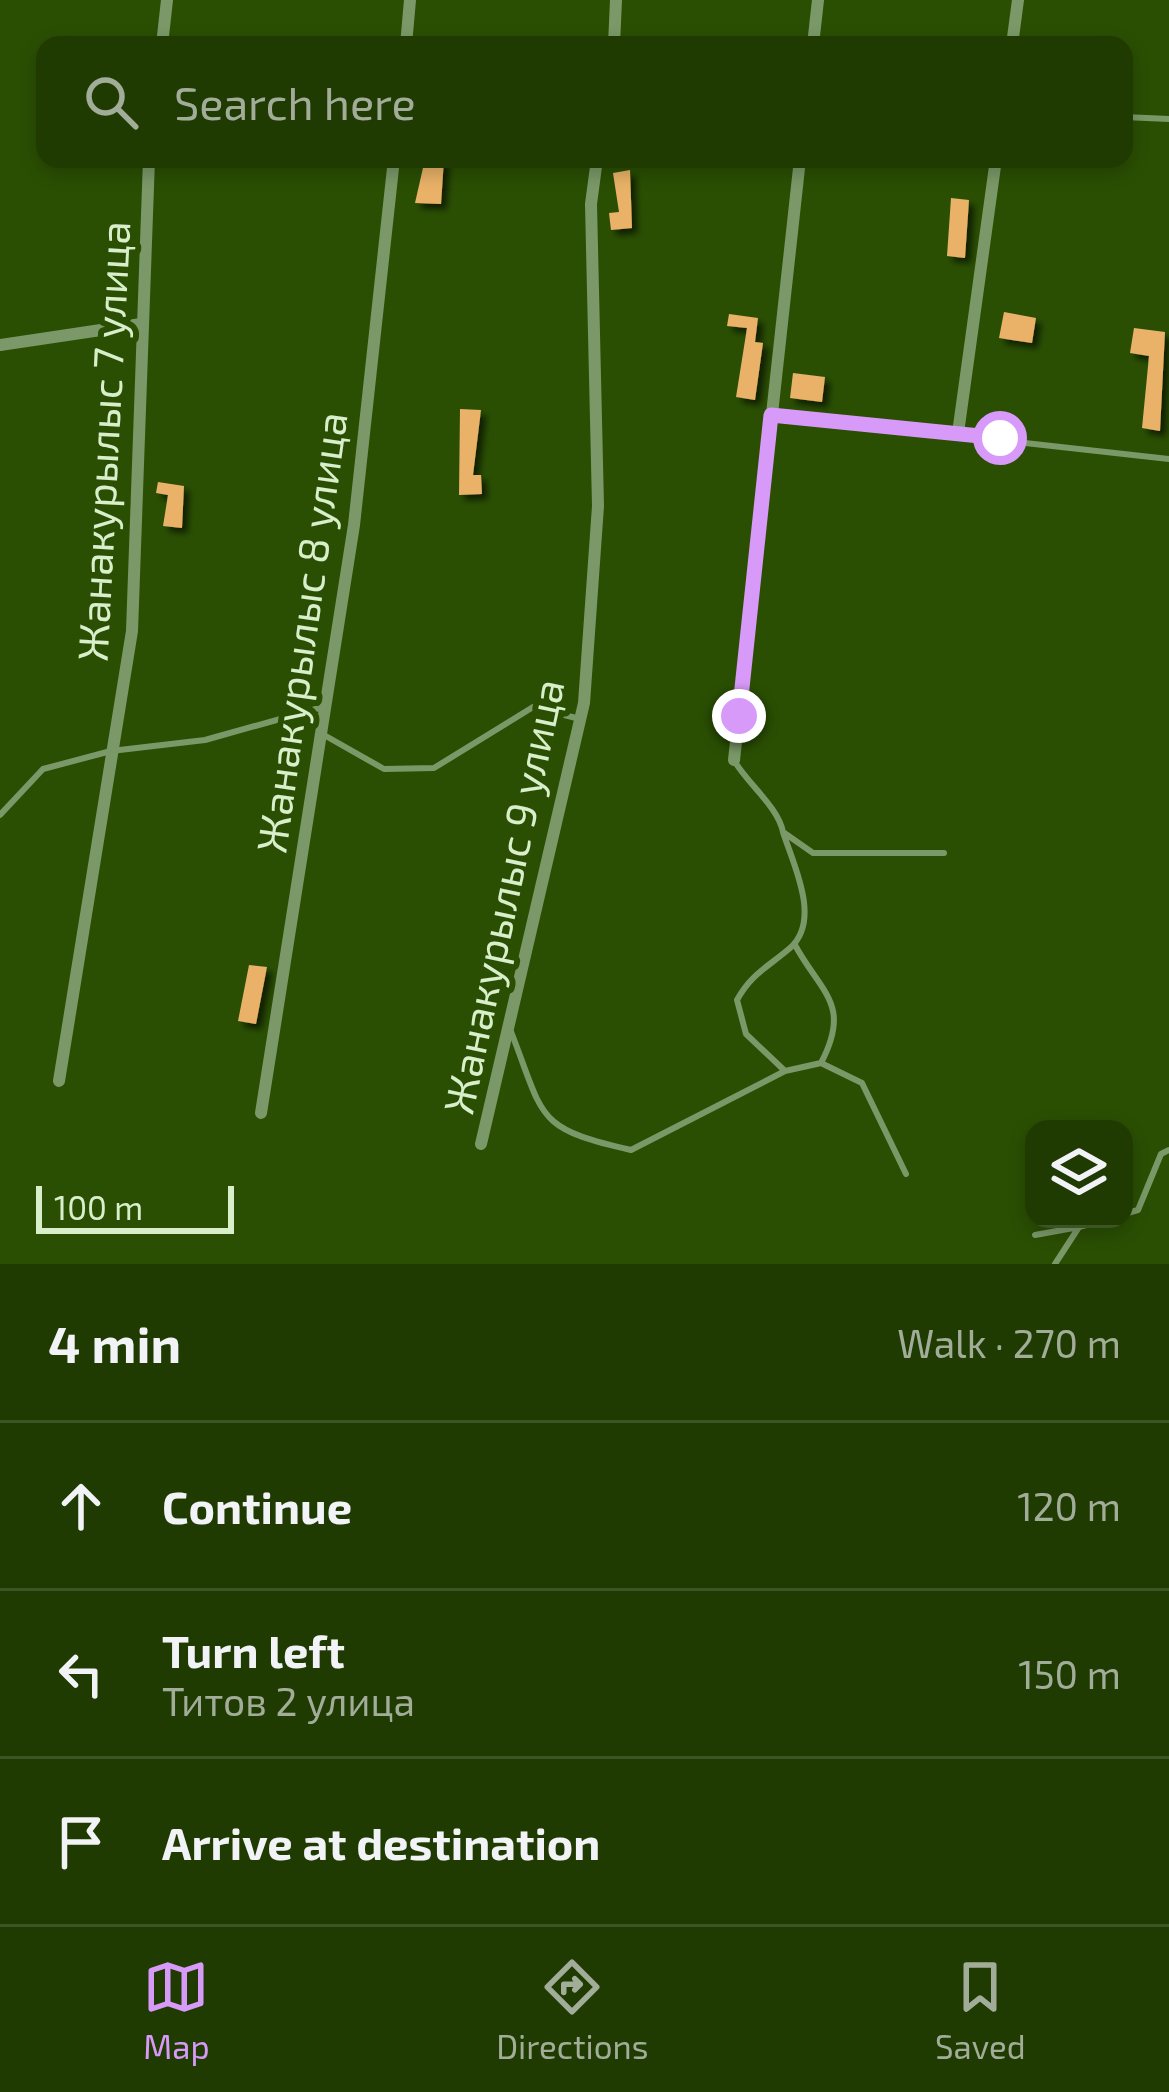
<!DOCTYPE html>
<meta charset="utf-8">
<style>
body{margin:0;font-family:"Exo 2",sans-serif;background:#28420c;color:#f1f3f6}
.controls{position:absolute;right:36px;bottom:36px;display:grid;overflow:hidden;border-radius:24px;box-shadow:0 6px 18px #0003}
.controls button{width:108px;height:108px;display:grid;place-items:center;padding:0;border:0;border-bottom:3px solid #3d5524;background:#203b02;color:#f1f3f6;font:60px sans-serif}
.scale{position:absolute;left:36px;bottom:30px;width:198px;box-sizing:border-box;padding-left:12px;border:6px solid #d9efcb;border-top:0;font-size:33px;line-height:42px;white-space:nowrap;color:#d9efcb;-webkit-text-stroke:9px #2a4f03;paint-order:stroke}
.stop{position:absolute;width:36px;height:36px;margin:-27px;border:9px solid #d89af8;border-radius:50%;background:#fff}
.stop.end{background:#d89af8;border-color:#fff;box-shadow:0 3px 12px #0008}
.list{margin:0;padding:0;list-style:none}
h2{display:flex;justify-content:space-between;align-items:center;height:156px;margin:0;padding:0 48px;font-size:51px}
h2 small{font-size:39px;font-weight:400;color:#a2ad99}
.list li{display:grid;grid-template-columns:78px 1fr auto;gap:36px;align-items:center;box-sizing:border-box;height:168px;padding:0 48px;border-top:3px solid #3d5524}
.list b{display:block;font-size:45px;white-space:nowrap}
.list p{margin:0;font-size:39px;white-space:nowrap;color:#a2ad99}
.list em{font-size:39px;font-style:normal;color:#a2ad99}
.icon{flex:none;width:66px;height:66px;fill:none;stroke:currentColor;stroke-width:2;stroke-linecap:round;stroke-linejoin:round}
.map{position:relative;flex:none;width:1169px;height:1264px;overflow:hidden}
.search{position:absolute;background:#203b02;box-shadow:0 6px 18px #0003;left:36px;right:36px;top:36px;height:132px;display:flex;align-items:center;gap:30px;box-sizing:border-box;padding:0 42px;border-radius:24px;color:#a2ad99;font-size:45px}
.sheet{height:660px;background:#203b02}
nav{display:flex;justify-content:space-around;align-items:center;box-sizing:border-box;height:168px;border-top:3px solid #3d5524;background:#203b02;font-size:33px;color:#a2ad99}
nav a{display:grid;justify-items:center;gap:6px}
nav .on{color:#d89af8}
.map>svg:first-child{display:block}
.building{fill:#e9b267;filter:url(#shadow)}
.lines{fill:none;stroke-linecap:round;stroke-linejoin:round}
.service{stroke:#7b9968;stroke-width:6}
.minor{stroke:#7b9968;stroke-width:12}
.route{stroke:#d89af8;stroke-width:15}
.labels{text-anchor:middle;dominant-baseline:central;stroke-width:12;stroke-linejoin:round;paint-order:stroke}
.street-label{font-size:42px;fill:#d9efcb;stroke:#2a4f03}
</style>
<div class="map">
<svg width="1169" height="1264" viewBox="0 0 1169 1264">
<defs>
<filter id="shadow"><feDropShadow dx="5.5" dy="5.5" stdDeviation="3" flood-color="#0009"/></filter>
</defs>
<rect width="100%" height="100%" fill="#2a4f03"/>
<path class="building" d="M425 159H444L441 204 415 203Z
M630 170 632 228 611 230 609 213 619 212 613 173Z
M951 198 969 200 965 258 947 256Z
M1004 312 1036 318 1032 343 999 338Z
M729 314 758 318 755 342 763 343 755 400 736 397 747 328 727 326Z
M1134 328 1165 332 1160 431 1142 428 1149 356 1130 353Z
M793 373 825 377 822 402 790 398Z
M460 409 481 410 473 475H481L482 494 459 495Z
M158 482 184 486 182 528 163 526 168 495 156 493Z
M249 965 267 967 256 1024 238 1021Z"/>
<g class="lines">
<path class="service" d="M1124 117 1169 119
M773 415 1169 459
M324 735 384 769 434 768 533 707 580 719
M735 762C749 785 778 807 783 832L813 853H944
M0 815 43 769 111 751 205 740 323 707
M783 832C793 864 822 920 790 948 768 967 751 974 737 1000L746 1034 785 1071
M795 945C821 993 852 1004 821 1063
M510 1029C545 1118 533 1128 631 1150L785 1071 821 1063 862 1083 906 1174
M1124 1214 1138 1210 1161 1154 1169 1150
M1035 1235 1079 1227
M1055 1264 1079 1227 1108 1219"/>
<path class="minor" d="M162 45 167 0
M406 45 410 0
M614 45 616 0
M813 45 818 0
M1012 45 1018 0
M0 345 141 324
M958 433 996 159
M734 760 800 159
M59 1081 132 631 149 159
M261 1113 354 525 394 159
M481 1144 584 703 598 506 591 204 597 159"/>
</g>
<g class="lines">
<path class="route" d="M739 716 771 415 1000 438"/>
</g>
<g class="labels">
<g class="street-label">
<text transform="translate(102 441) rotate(-87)">Жанакурылыс 7 улица</text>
<text transform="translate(300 632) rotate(-82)">Жанакурылыс 8 улица</text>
<text transform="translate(502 896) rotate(-78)">Жанакурылыс 9 улица</text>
</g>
</g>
</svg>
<div class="controls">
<button><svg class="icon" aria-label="layers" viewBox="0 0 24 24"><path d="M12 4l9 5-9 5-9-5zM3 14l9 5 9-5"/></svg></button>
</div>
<div class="scale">100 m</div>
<div class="stop" style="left:1000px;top:438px"></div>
<div class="stop end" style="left:739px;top:716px"></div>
<div class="search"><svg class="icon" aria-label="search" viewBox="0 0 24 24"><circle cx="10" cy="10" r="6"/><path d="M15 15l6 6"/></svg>Search here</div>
</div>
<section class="sheet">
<h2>4 min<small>Walk · 270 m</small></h2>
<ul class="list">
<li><svg class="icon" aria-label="ahead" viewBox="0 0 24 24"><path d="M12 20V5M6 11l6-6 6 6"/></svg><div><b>Continue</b></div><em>120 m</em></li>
<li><svg class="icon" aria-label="left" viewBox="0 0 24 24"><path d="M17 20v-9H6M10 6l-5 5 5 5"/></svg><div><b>Turn left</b><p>Титов 2 улица</p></div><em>150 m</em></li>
<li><svg class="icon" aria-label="arrive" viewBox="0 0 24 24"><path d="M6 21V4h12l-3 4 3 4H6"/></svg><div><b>Arrive at destination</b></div></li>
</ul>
</section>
<nav>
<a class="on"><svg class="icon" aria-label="map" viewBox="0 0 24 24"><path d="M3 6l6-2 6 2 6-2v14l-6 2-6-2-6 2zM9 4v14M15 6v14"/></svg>Map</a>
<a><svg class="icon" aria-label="directions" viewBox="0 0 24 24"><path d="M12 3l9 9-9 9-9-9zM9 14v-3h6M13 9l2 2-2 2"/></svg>Directions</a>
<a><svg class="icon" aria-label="saved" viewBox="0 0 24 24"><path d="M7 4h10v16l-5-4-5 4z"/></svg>Saved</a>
</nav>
